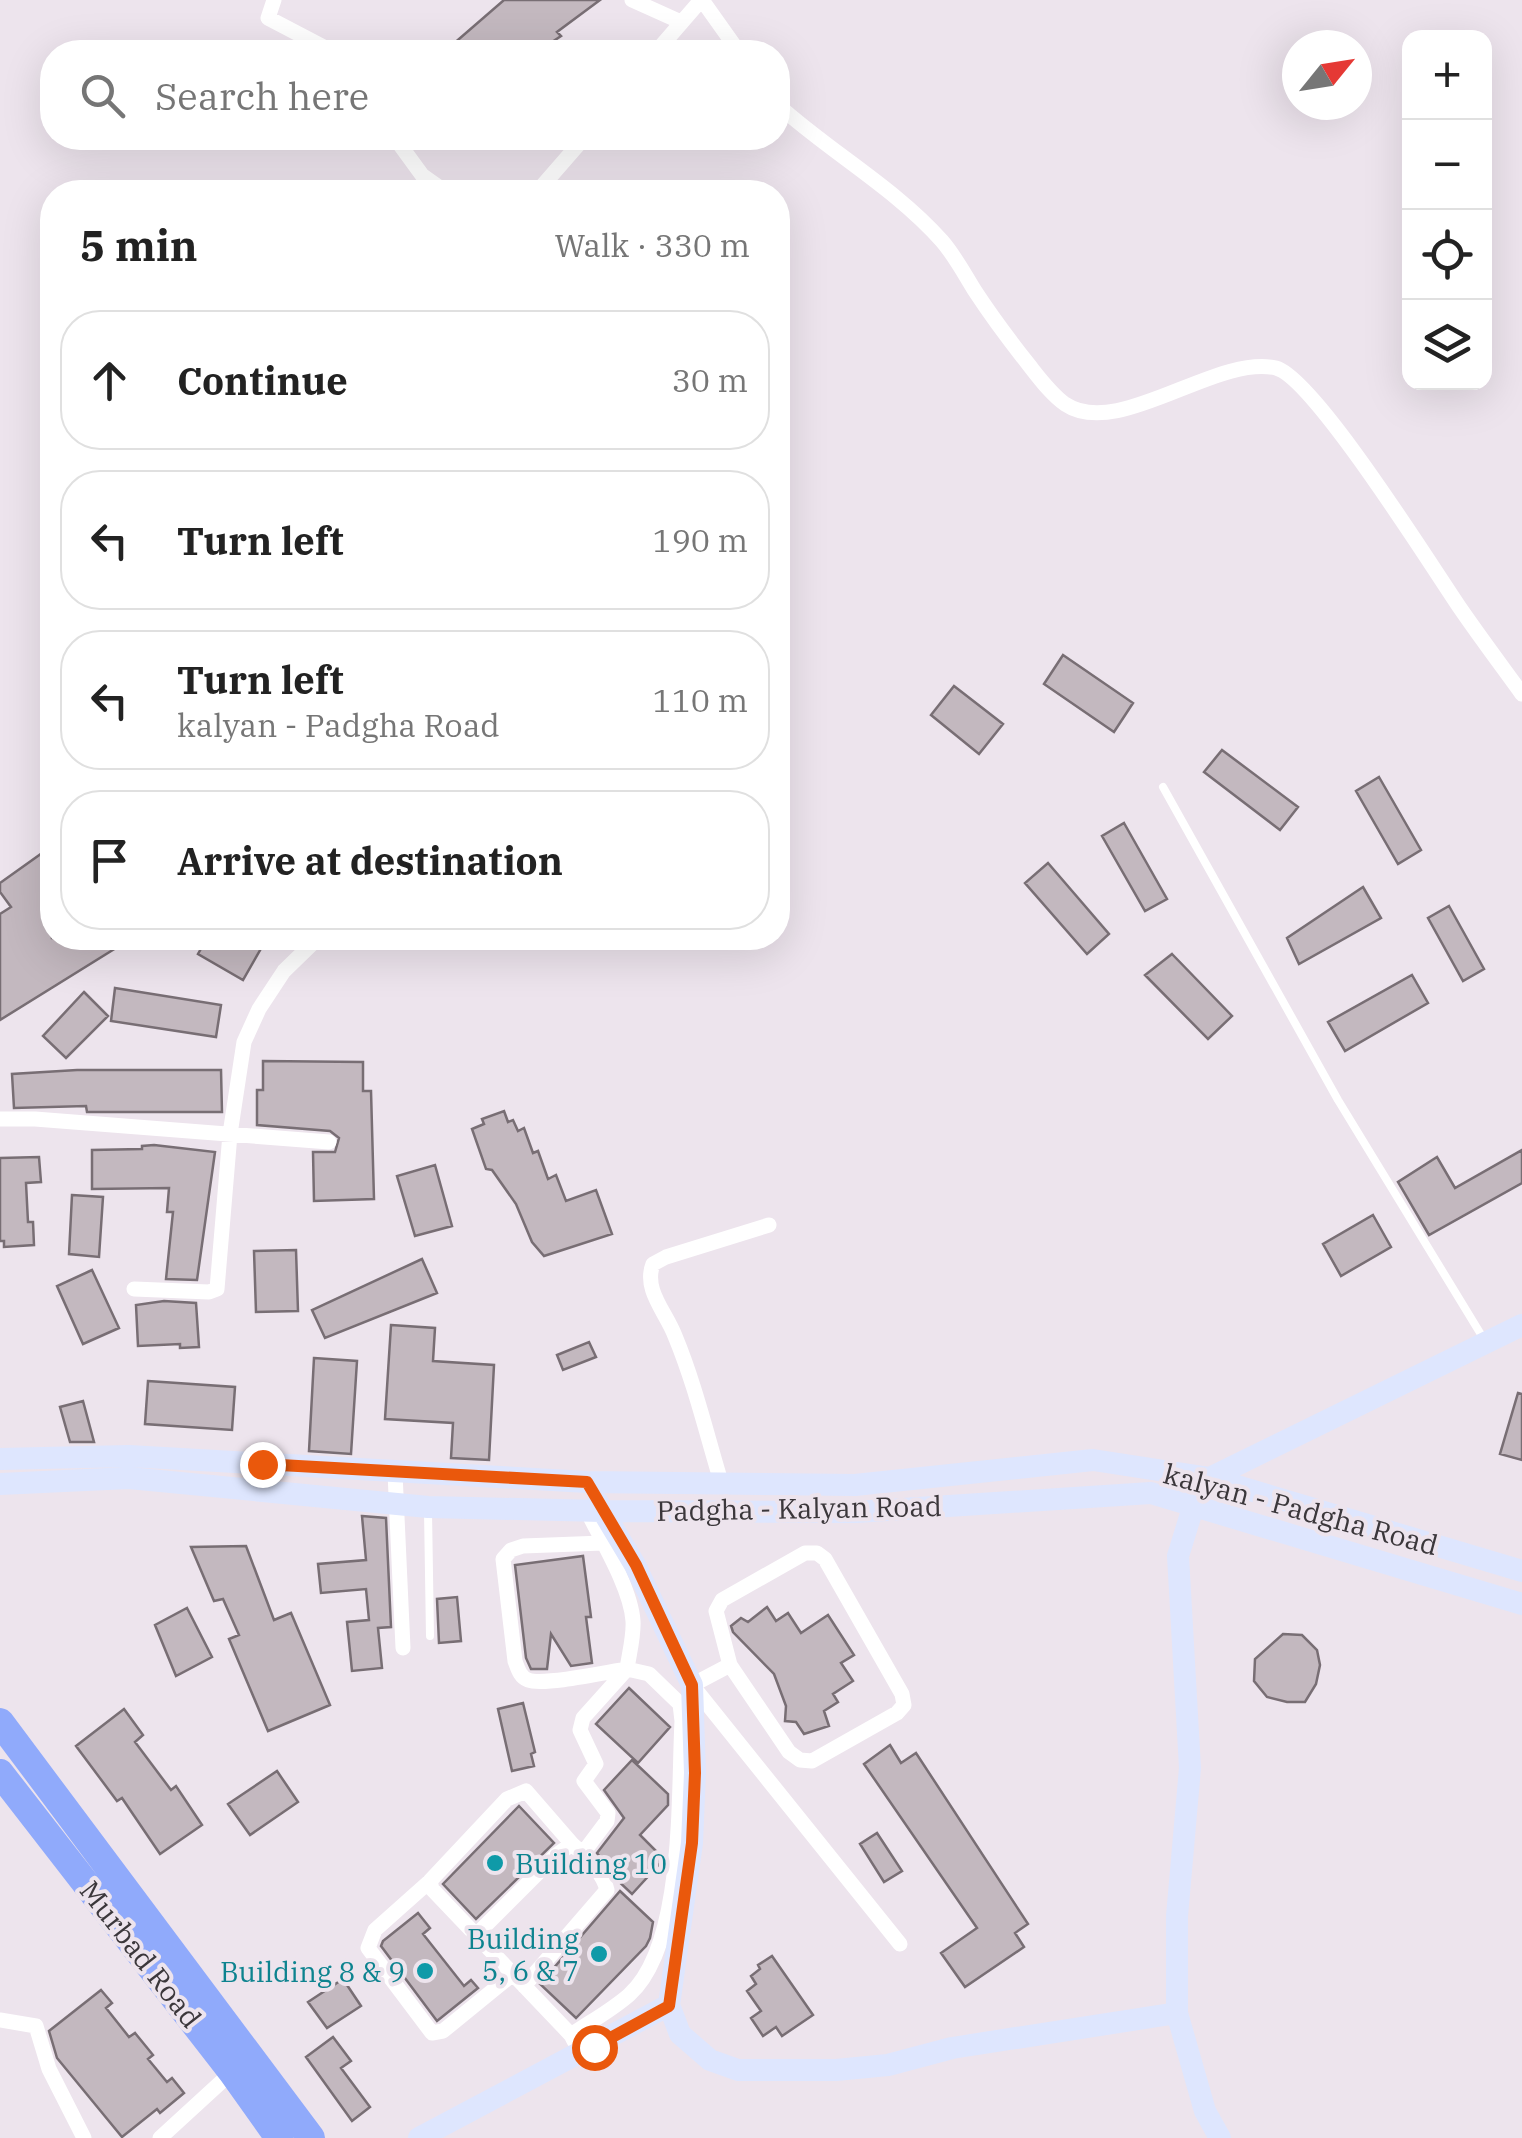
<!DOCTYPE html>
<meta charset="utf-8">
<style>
body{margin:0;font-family:"IBM Plex Serif",serif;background:#f6f6f6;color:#222}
.controls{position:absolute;right:30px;top:30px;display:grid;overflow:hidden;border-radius:20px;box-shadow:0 10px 40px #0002}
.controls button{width:90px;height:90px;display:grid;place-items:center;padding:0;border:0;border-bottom:2px solid #e0e0e0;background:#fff;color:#222;font:50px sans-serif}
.compass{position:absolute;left:1282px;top:30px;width:90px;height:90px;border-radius:50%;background:#fff;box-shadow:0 10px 40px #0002;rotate:60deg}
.stop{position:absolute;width:30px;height:30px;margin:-22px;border:8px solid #ea580c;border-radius:50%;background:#fff}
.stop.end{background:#ea580c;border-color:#fff;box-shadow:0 2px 10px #0008}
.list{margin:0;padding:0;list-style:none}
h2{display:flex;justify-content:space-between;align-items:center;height:130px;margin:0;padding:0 40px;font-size:42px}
h2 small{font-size:32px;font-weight:400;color:#767676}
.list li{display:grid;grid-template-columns:65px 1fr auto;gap:30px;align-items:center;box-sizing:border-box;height:140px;margin:0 20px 20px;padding:0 20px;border:2px solid #e0e0e0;border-radius:40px}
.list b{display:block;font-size:38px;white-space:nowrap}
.list p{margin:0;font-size:32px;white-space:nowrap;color:#767676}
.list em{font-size:32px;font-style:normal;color:#767676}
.icon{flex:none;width:55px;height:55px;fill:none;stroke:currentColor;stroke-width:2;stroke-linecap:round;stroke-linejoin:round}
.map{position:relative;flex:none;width:1522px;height:2138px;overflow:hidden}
.search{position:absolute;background:#fff;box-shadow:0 10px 40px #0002;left:40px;top:40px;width:750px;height:110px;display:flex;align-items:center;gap:25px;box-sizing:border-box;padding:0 35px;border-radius:40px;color:#767676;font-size:38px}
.panel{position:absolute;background:#fff;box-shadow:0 10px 40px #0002;left:40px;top:180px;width:750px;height:770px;border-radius:40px}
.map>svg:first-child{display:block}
.building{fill:#c3b8bf;stroke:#786e74;stroke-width:2.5}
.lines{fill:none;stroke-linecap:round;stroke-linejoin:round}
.lane{stroke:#fff;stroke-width:8}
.street{stroke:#fff;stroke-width:15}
.secondary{stroke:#dee6fe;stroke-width:22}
.highway{stroke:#90aafb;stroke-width:28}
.route{stroke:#ea580c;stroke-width:12}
.culture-dot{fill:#0f9aa8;stroke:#ede4ed;stroke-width:4}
.labels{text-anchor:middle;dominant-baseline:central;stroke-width:8;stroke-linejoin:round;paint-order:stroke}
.street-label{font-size:28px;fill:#3b373b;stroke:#ede4ed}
.culture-label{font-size:28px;fill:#0d838f;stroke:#ede4ed;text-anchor:end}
</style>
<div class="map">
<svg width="1522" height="2138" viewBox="0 0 1522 2138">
<rect width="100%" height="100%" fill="#ede4ed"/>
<path class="building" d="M504 0H600L557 32 561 36 537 52H444Z
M1063 655 1133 703 1114 732 1044 684Z
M954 686 1003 724 979 754 931 715Z
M1222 750 1298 807 1280 830 1204 772Z
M1379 777 1421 850 1398 864 1356 791Z
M1124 823 1167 899 1145 911 1102 836Z
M52 846V938H132L0 1020V914L11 907 0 892V883Z
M1048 863 1109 934 1087 954 1025 883Z
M1363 887 1381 918 1299 964 1287 938Z
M1449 906 1484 969 1463 981 1428 918Z
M207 938H267L243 980 198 954Z
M1172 954 1232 1016 1208 1039 1145 975Z
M1412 975 1428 1003 1345 1051 1328 1022Z
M115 988 221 1005 216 1037 111 1021Z
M84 992 108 1016 66 1058 43 1036Z
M263 1061 363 1062V1091H371L374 1199 314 1201 313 1152H335L339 1138 330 1131 257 1125V1090H263Z
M77 1070H221L222 1112H87L86 1106 14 1108 12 1074Z
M504 1111 508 1122 513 1120 518 1131 524 1128 533 1153 538 1151 548 1179 556 1175 566 1201 596 1190 612 1234 544 1256 532 1242 516 1204 492 1170 486 1169 472 1129 484 1124 482 1119Z
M154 1145 215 1152 197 1280 166 1279 173 1212H167L169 1188 92 1189V1150L142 1149V1146Z
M1522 1150V1183L1429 1235 1398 1182 1437 1157 1455 1188Z
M39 1157 41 1182 26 1183 28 1222H33L34 1245 4 1247V1241H0V1158Z
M435 1165 452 1226 415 1236 397 1176Z
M72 1195 103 1197 99 1257 69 1254Z
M1373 1215 1391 1247 1341 1276 1323 1244Z
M296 1250 298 1311 256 1312 254 1251Z
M422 1259 437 1293 325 1338 312 1310Z
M92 1270 119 1328 83 1344 57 1286Z
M164 1301 196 1303 199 1347 180 1348V1344L138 1346 136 1305Z
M391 1325 435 1328 433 1361 494 1365 489 1460 451 1458 453 1423 385 1419Z
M589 1342 596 1357 563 1370 557 1355Z
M314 1358 357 1361 351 1454 309 1451Z
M148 1381 235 1387 232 1430 145 1424Z
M1518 1393 1522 1394V1460L1500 1454Z
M83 1401 94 1442H70L60 1407Z
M362 1516 386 1518 391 1627 378 1628 382 1668 352 1671 347 1622 369 1620 366 1589 321 1593 318 1564 366 1560Z
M246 1546 274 1620 291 1613 330 1705 268 1731 229 1639 239 1635 223 1599 214 1601 191 1547Z
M583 1556 591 1617H586L592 1663 571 1666 551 1634 547 1669H531L526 1658 515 1565Z
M457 1597 461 1641 439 1643 437 1599Z
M767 1607 776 1621 788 1613 801 1633 828 1615 854 1655 841 1663 853 1681 833 1694 838 1702 824 1711 829 1726 804 1734 796 1722 785 1721 786 1706 774 1674 733 1632 731 1626 741 1618 748 1622Z
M187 1608 212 1657 176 1676 155 1625Z
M1283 1634 1302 1635 1317 1650 1320 1665 1316 1684 1305 1702H1287L1267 1697 1254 1681 1255 1659Z
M629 1688 670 1727 638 1763 596 1724Z
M523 1703 535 1752 531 1754 534 1766 512 1771 498 1709Z
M124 1709 143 1735 135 1742 171 1790 176 1786 202 1825 160 1854 122 1798 117 1801 76 1746Z
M890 1745 901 1763 916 1753 1028 1924 1015 1933 1024 1947 965 1987 941 1953 977 1928 864 1764Z
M632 1760 668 1794V1805L640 1835 664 1859 632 1894 615 1878 597 1853 624 1818 604 1790Z
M277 1771 298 1802 250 1835 228 1804Z
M519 1806 554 1843 476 1919 443 1884Z
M877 1833 902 1871 884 1882 860 1844Z
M620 1891 653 1922 650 1938 646 1946 576 2018 540 1984Z
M418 1913 430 1928 423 1934 464 1986 471 1980 478 1988 437 2021 381 1946 383 1941Z
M772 1956 813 2015 782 2036 776 2027 763 2036 751 2018 761 2011 747 1991 756 1984 751 1976 760 1969 758 1965Z
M343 1979 361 2006 327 2028 308 2002Z
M101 1990 112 2003 106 2008 129 2037 135 2033 153 2055 148 2059 167 2082 172 2078 184 2093 160 2113 157 2109 122 2137 57 2058 49 2031Z
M333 2037 351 2061 341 2068 370 2107 352 2121 306 2057Z"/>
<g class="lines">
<path class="lane" d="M1163 787 1338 1100 1485 1341
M428 1511 430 1636"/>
<path class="street" d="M274 0 268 18 333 52
M632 0 681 22
M702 0 739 52
M656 52 701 0
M778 105C830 152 895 188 942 241 955 256 965 275 975 291 992 317 1010 341 1029 365 1040 379 1051 394 1065 404 1118 440 1216 354 1276 368 1314 378 1432 567 1460 608 1480 637 1501 665 1522 694
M395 138 422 175 446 192
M537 192 584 138
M0 1119H35L329 1142
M134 1289 209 1292 217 1289 230 1134 244 1042 259 1009 284 971 318 938
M395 1473 403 1648
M722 1485C707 1436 695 1384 675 1336 666 1312 643 1290 653 1264L666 1257 769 1225
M587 1511C602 1541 631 1589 633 1621 634 1636 629 1654 627 1669 607 1672 544 1686 528 1680 520 1677 518 1669 515 1661L503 1559 511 1550 523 1546 603 1543
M805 1553H817L825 1559 902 1694 904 1705 897 1713 812 1761 800 1760 789 1752 730 1665 716 1611 722 1600Z
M730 1665 692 1685 900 1944
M572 1844 526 1791 507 1799 430 1881 432 1889 571 2035 574 2041
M430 1881 375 1930 368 1948 432 2033 443 2031 513 1974
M476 1935 555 1856 572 1844C586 1856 603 1873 607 1890L524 1986
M0 2020 36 2026 49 2069 84 2138
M571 2035C590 2022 612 2010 629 1995 685 1945 678 1793 682 1721L680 1704 649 1674 627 1669 583 1718 580 1730 596 1764 584 1781 608 1813 607 1821 583 1853
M160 2138 232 2072"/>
<path class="secondary" d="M0 1459 129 1456 587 1482 855 1485 1093 1460 1210 1478 1522 1571
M0 1484 129 1478 428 1507 602 1511 856 1512 1151 1493 1522 1604
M669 2005 680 2034 710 2060 738 2070H836L888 2065 952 2048 1177 2013
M419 2138 669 2005 692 1843 695 1773 692 1685 635 1565 598 1503
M1220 2138 1205 2111 1177 2013V1916L1190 1768 1178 1556 1194 1504 1210 1478 1522 1325"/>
<path class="highway" d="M0 1722 311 2138
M0 1773 232 2072 279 2138"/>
</g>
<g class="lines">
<path class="route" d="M262 1464 587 1482 636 1565 692 1685 695 1773 692 1843 669 2006 594 2047"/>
</g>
<g class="culture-dot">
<circle cx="495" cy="1863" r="10"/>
<circle cx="599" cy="1954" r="10"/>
<circle cx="425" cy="1971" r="10"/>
</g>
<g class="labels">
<g class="street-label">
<text transform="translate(799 1508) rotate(-1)">Padgha - Kalyan Road</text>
<text transform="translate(1301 1509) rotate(15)">kalyan - Padgha Road</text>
<text transform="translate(141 1954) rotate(52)">Murbad Road</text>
</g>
<g class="culture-label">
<text x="515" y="1863" text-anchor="start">Building 10</text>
<text x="579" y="1938">Building<tspan x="579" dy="32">5, 6 &amp; 7</tspan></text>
<text x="405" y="1971">Building 8 &amp; 9</text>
</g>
</g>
</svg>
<div class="controls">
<button>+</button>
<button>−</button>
<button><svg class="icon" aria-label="locate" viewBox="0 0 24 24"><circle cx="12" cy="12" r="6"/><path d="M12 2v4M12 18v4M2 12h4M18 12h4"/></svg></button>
<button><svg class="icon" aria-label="layers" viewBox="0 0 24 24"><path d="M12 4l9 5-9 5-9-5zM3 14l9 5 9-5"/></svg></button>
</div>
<svg class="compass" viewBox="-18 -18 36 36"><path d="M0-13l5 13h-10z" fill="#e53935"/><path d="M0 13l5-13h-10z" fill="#767676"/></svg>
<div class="stop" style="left:594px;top:2047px"></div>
<div class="stop end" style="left:262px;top:1464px"></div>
<div class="search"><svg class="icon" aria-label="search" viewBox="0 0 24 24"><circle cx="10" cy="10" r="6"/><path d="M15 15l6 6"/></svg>Search here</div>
<section class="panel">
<h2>5 min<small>Walk · 330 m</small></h2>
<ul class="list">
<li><svg class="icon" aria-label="ahead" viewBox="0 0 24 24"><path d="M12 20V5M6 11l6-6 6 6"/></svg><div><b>Continue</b></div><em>30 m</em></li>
<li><svg class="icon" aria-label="left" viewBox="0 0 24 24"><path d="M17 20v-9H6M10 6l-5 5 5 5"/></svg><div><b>Turn left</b></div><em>190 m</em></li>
<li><svg class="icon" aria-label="left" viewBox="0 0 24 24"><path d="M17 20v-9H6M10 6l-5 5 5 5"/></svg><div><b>Turn left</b><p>kalyan - Padgha Road</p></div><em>110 m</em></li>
<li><svg class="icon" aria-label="arrive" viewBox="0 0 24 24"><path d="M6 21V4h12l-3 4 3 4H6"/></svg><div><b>Arrive at destination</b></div></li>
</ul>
</section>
</div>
